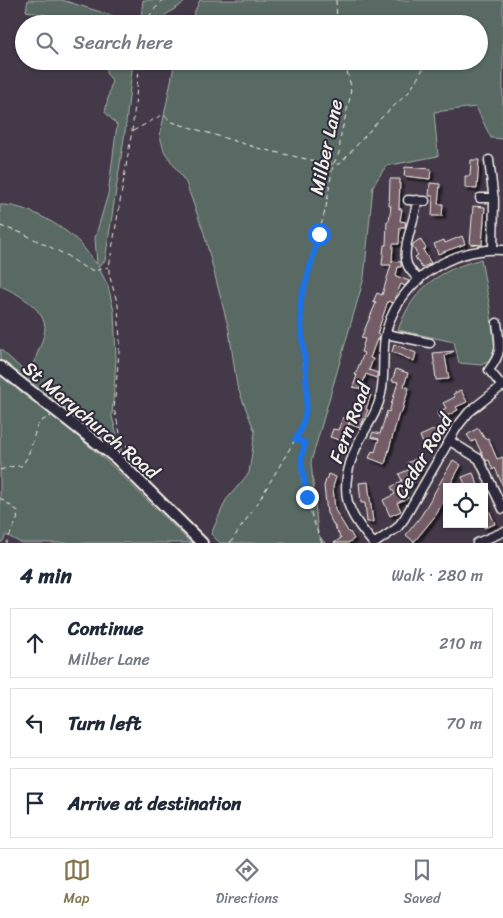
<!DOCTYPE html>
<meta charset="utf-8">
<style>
body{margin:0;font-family:Sriracha,sans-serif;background:#f2f2f3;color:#1f2937}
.controls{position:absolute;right:15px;bottom:15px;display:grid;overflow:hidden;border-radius:0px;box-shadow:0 1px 4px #0004}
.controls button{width:45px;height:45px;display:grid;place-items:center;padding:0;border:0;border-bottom:1px solid #e0e1e3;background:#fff;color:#1f2937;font:25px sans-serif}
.stop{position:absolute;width:15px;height:15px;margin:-11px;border:4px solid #1a73e8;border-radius:50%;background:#fff}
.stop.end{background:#1a73e8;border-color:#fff;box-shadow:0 1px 5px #0008}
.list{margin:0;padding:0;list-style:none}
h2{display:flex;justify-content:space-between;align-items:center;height:65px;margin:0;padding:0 20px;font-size:21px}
h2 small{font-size:16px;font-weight:400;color:#747a83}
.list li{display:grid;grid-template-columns:32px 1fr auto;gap:15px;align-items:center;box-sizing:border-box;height:70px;margin:0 10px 10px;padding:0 10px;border:1px solid #e0e1e3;border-radius:0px}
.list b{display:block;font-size:19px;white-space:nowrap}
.list p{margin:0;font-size:16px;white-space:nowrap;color:#747a83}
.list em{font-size:16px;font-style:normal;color:#747a83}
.icon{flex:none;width:28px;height:28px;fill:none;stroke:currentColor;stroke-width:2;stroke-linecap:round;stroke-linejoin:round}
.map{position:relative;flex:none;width:503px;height:543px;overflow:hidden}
.search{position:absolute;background:#fff;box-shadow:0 1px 4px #0004;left:15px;right:15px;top:15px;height:55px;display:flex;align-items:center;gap:12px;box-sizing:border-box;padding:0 18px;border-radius:28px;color:#747a83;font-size:19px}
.sheet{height:305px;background:#fff}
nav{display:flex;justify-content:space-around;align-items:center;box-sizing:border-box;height:70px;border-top:1px solid #e0e1e3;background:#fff;font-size:14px;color:#747a83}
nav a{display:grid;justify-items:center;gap:2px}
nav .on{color:#84754c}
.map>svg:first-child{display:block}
.green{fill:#596b64;stroke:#a6aea6}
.building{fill:#735b66;stroke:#f4f1e8;filter:url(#shadow)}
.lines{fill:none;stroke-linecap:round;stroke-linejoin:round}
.minor-casing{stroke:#f4f1e8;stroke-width:11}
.tertiary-casing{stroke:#f4f1e8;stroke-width:14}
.path{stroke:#f4f1e8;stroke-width:1;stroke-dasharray:5 4;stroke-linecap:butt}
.minor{stroke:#2f2a3d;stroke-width:8}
.tertiary{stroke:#2f2a3d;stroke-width:10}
.route{stroke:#1a73e8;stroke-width:6}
.labels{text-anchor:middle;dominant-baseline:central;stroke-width:4;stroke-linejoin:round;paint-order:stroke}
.street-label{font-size:19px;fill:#f4f1e8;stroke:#2f2a3d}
</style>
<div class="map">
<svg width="503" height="543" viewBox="0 0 503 543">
<defs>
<filter id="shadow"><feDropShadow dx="3" dy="3" stdDeviation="1" flood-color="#0009"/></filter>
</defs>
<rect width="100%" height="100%" fill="#433949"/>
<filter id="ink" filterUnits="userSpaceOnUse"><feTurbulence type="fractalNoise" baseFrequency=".02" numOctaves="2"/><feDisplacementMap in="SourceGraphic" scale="10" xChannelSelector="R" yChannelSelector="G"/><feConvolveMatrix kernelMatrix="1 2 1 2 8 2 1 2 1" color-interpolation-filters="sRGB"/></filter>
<g filter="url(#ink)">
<path class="green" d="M28 0H62L117 17H141L143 0H188L152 24 141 17 138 24H89L26 11Z
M200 0H503V139L491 138 476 107 434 112 438 156 386 166 373 186 364 278 311 462 318 534 325 543H220L211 534 226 500 249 473 255 432 237 386 229 330 204 233 186 183 164 151 160 136 175 61H479V24H189Z
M109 61H133L125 132 105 261 98 266 108 286 114 311 116 359 112 417 123 456 120 458 0 363V349L22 369 30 371C34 361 46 336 45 326 42 307 16 292 0 286V205C25 204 63 226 80 243 86 250 91 258 97 264L95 238 108 194 117 125 105 112 112 80 106 73Z
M481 259 490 308 495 349 490 361 481 365 459 363 454 342 398 330C414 286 439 271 481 259Z
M0 375 59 420 111 465 191 543H21L6 535 3 541 0 543Z"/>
<path class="building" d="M471 160H479L477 189 465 188V176H470Z
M405 167 431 169 430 179 404 176Z
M390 179H400L399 209H402L400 221 406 222 405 227H400L399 244H393L392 263V261L401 262V267H398L396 276 409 281 405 286 401 284 393 303 388 301 377 334 380 335 379 340 377 339 370 358 373 359 369 370 378 373 376 378 366 374 361 389 353 387 357 375H355L364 353 361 352 365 339 361 338 376 303 373 302 377 293 382 295 391 265H382L384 245H386L387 221H389L391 206H389Z
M430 183 440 184 438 204H443L442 216H432L433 196H429Z
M473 206 485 207 482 245 470 244Z
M462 236 465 244 438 254 434 244 444 240 445 243Z
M420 239 426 248 423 250 431 263 422 268 415 257 418 255 412 246 413 244Z
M394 344 416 353 414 361 392 352Z
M454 351 445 356 449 379 436 380 433 353Z
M396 369 408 373 404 386 409 388 401 414 399 413 385 464 369 458 372 451 375 452 379 439 371 437 373 432 380 434 387 411 389 412 398 382 392 381Z
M461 390 467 402 456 407 458 410 447 416 450 422 443 426 437 413 446 408 443 403 455 397 453 394Z
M361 392 371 395 366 409 368 410 360 428 349 424Z
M343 417 350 420 342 441 330 437 333 429 338 430Z
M440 427 444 436 424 446 420 436Z
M478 428 485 439 488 438 497 459 503 457V486L495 468 493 470 489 460 486 461 475 440 472 442 467 435Z
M416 459 421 471 410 476 414 483 403 488 408 498 397 503 401 511 390 516 383 500 395 494 391 487 402 481 399 474 410 469 407 463Z
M453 460 461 465 449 487H447V492L443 499 445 498 436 515 414 542 406 535 421 516Z
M473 473 479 487H466L462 477Z
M328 474 336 477 333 487 335 510 349 533 350 532 354 539 348 543H334L341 538 327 513 324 486Z
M368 482 373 522H367L365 503H361L359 483Z
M484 498 495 524 484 528Z"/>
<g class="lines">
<defs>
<path id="minor" d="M489 160 494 201 493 249
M480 198H494
M408 200 425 201
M417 200C416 219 401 247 407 264 409 270 415 275 419 280
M497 323C500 345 503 352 489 370L503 387
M386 334 430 343
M450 441 479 459 503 509
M373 543C366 534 358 525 353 515 338 488 350 457 364 432 371 420 378 409 381 394 385 376 382 356 385 337 395 284 450 246 503 250
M375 543 397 528 404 519 457 427 469 412 502 386
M477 543 503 532"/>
<path id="tertiary" d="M0 367 116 458 202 543"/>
</defs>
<use href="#minor" class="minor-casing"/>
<use href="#tertiary" class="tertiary-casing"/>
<path class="path" d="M336 0 337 24
M143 24 162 0
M346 63 352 61
M133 131 160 116 164 115 172 122 261 149 329 164H340L381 118 409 92 428 61
M0 226 22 233 66 255 85 268 95 271 108 267
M296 439 305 443C304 448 301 453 301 458 300 485 312 519 322 543
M129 458V450L120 433 114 409 120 341 118 305 109 274V267L132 131 140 61
M0 470 14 466H22C25 462 31 449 32 444 37 428 33 424 51 416
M0 498 18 511 17 520 6 543
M230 543 257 504 299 433 304 420 308 397 303 359 301 300 326 207 333 165 339 153 341 134 350 98 351 86 344 61"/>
<use href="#minor" class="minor"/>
<use href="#tertiary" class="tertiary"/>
</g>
</g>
<g class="lines" filter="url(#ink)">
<path class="route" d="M307 497 301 460 305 443 295 439C320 406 297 340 301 300 302 294 304 288 306 282 310 266 315 250 319 234"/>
</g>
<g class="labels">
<g class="street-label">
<text transform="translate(326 147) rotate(-78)">Milber Lane</text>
<text transform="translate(91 420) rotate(40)">St Marychurch Road</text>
<text transform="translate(350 423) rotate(-69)">Fern Road</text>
<text transform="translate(423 456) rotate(-59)">Cedar Road</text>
</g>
</g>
</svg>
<div class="controls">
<button><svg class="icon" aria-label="locate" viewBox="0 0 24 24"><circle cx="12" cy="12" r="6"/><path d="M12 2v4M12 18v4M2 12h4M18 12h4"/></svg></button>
</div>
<div class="stop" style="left:319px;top:234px"></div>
<div class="stop end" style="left:307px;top:497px"></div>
<div class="search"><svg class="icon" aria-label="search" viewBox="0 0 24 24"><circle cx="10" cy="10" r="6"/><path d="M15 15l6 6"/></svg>Search here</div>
</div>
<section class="sheet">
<h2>4 min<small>Walk · 280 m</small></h2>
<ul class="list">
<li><svg class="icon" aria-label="ahead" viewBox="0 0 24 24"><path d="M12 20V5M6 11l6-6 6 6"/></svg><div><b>Continue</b><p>Milber Lane</p></div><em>210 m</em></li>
<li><svg class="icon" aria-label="left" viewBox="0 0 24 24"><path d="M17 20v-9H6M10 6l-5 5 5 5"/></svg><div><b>Turn left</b></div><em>70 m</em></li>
<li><svg class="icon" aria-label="arrive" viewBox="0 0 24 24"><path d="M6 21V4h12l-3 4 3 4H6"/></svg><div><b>Arrive at destination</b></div></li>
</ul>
</section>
<nav>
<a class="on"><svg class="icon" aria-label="map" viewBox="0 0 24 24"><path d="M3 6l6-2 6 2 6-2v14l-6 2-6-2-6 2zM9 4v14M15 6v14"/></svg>Map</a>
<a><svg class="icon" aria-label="directions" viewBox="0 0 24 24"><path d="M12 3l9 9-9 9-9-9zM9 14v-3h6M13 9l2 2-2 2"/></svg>Directions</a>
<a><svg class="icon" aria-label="saved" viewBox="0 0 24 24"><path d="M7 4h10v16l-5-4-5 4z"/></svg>Saved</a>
</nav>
